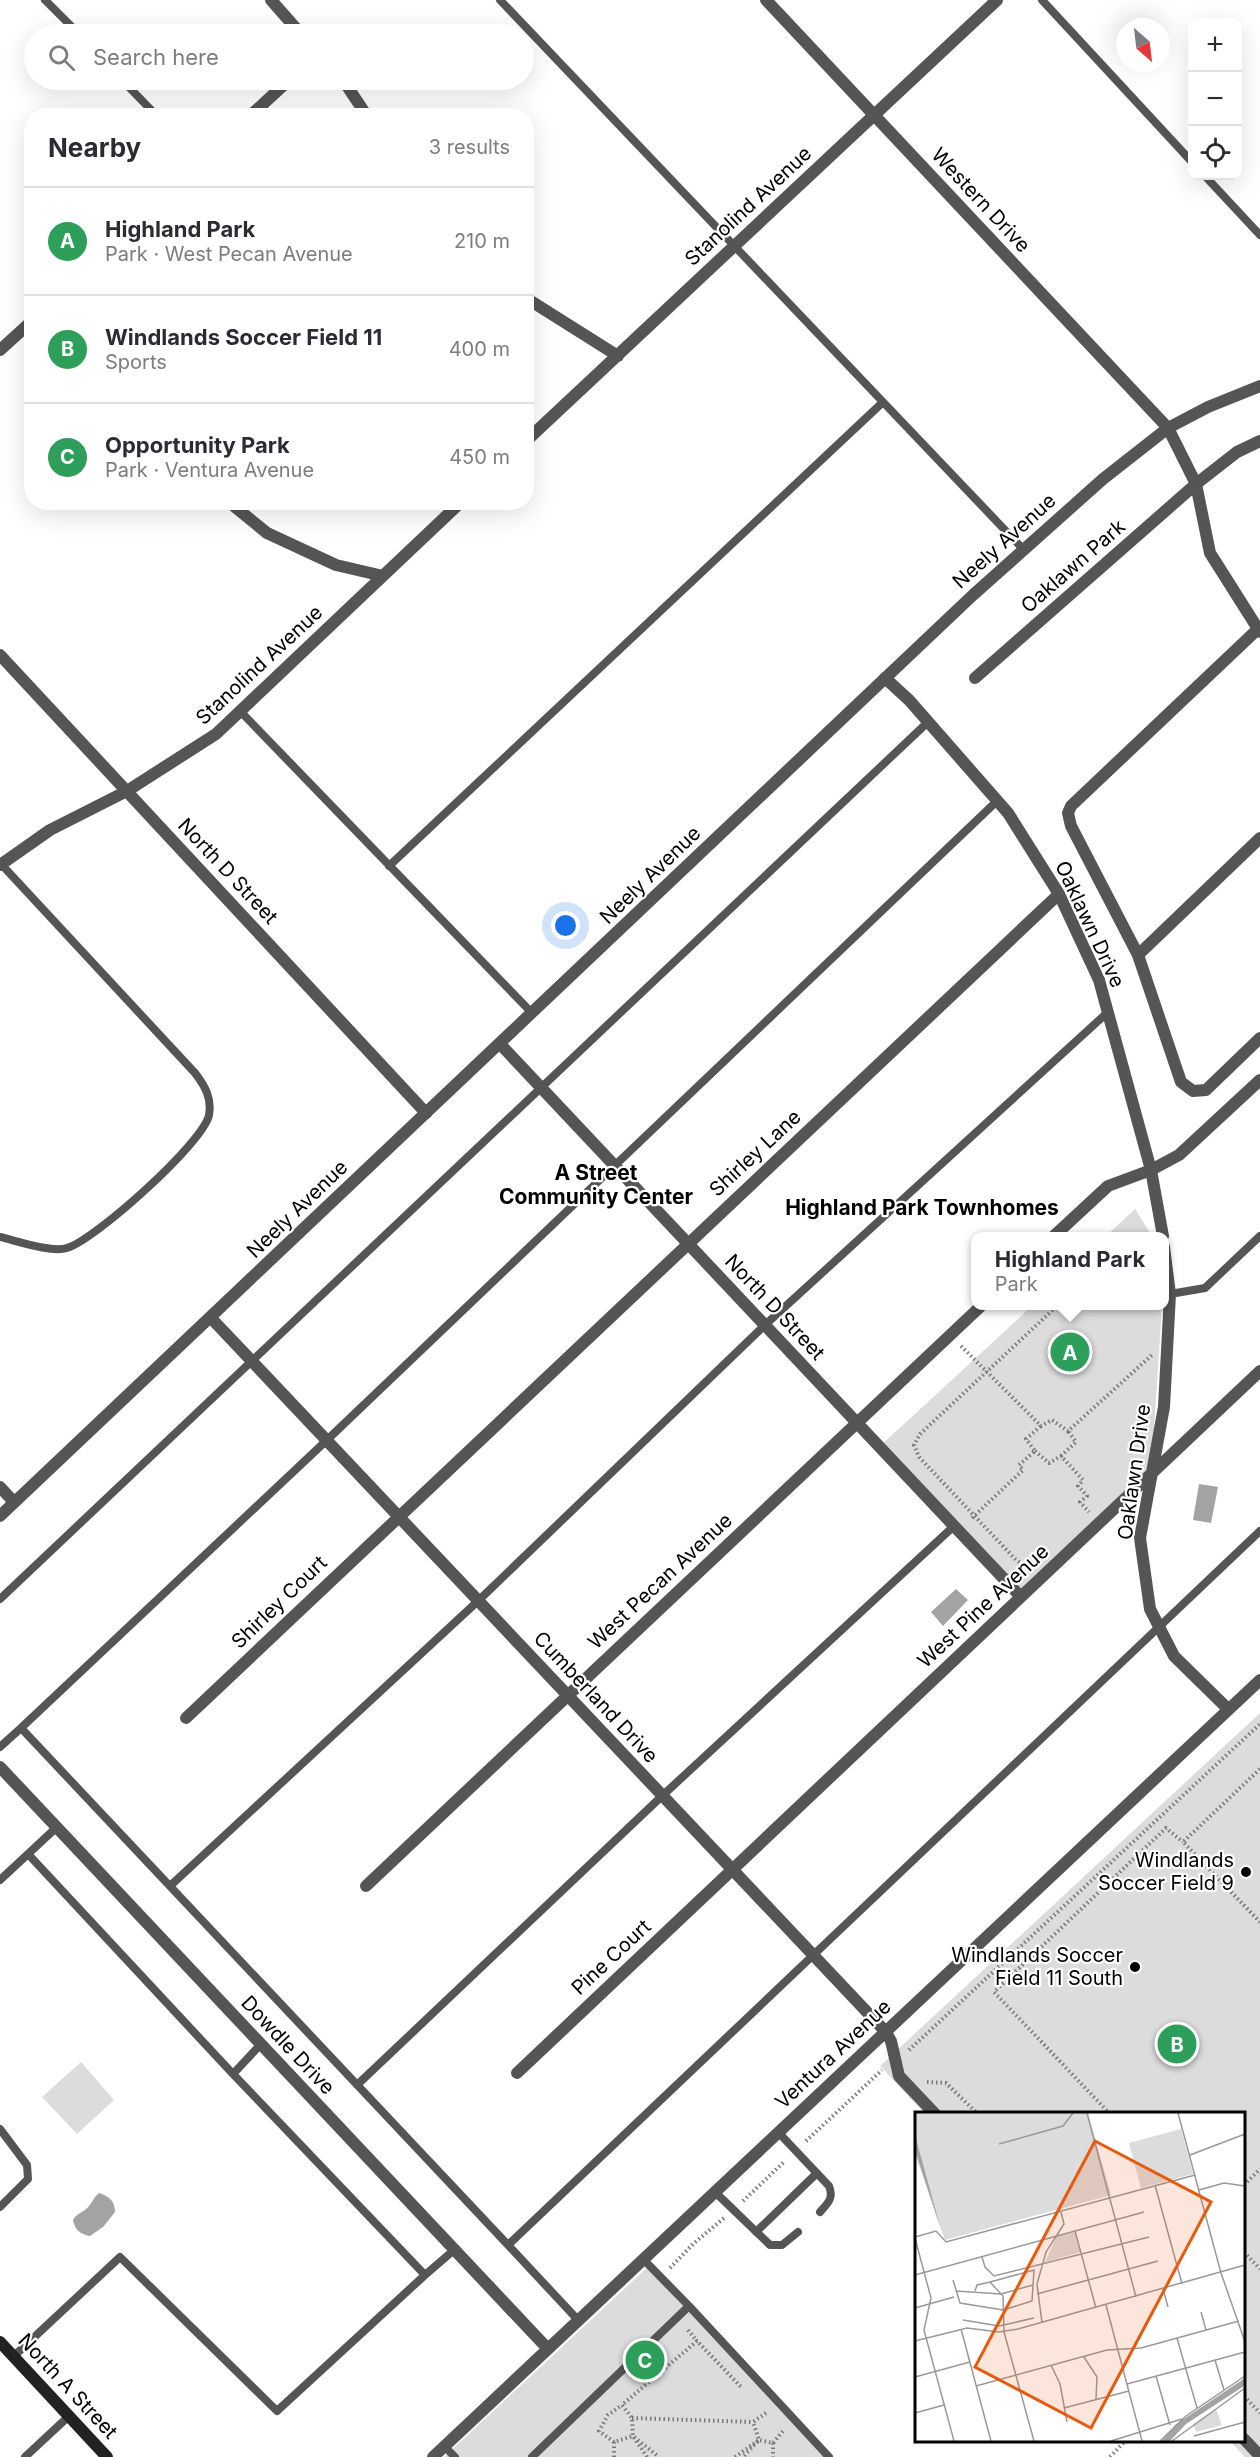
<!DOCTYPE html>
<meta charset="utf-8">
<style>
body{margin:0;font-family:Inter,sans-serif;background:#f2f2f3;color:#2b2b33}
.controls{position:absolute;right:18px;top:18px;display:grid;overflow:hidden;border-radius:12px;box-shadow:0 6px 24px #0002}
.controls button{width:54px;height:54px;display:grid;place-items:center;padding:0;border:0;border-bottom:2px solid #e1e1e2;background:#fff;color:#2b2b33;font:30px sans-serif}
.compass{position:absolute;left:1116px;top:18px;width:54px;height:54px;border-radius:50%;background:#fff;box-shadow:0 6px 24px #0002;rotate:152deg}
.you{position:absolute;left:566px;top:926px;width:21px;height:21px;margin:-15px;border:4px solid #fff;border-radius:50%;background:#1a73e8;box-shadow:0 0 0 9px #1a73e833}
.badge{display:grid;place-items:center;width:39px;height:39px;border-radius:50%;background:#000;color:#fff;font-size:20px;font-weight:700}
.pin{position:absolute;translate:-50% -50%;border:3px solid #fff;box-shadow:0 2px 6px #0006}
.popup{position:absolute;left:971px;top:1232px;width:198px;height:78px;box-sizing:border-box;display:grid;place-content:center;border-radius:12px;background:#fff;filter:drop-shadow(0 2px 4px #0005);font-size:20px;white-space:nowrap;color:#7c7c81}
.popup b{font-size:22px;color:#2b2b33}
.popup::after{content:'';position:absolute;left:50%;top:100%;margin-left:-12px;border:12px solid transparent;border-top-color:#fff}
.list{margin:0;padding:0;list-style:none}
h2{display:flex;justify-content:space-between;align-items:center;height:78px;margin:0;padding:0 24px;font-size:26px}
h2 small{font-size:20px;font-weight:400;color:#7c7c81}
.list li{display:grid;grid-template-columns:39px 1fr auto;gap:18px;align-items:center;box-sizing:border-box;height:108px;padding:0 24px;border-top:2px solid #e1e1e2}
.list b{display:block;font-size:22px;white-space:nowrap}
.list p{margin:0;font-size:20px;white-space:nowrap;color:#7c7c81}
.list em{font-size:20px;font-style:normal;color:#7c7c81}
.icon{flex:none;width:33px;height:33px;fill:none;stroke:currentColor;stroke-width:2;stroke-linecap:round;stroke-linejoin:round}
.map{position:relative;flex:none;width:1260px;height:2457px;overflow:hidden}
.search{position:absolute;background:#fff;box-shadow:0 6px 24px #0002;left:24px;top:24px;width:510px;height:66px;display:flex;align-items:center;gap:15px;box-sizing:border-box;padding:0 21px;border-radius:33px;color:#7c7c81;font-size:22px}
.panel{position:absolute;background:#fff;box-shadow:0 6px 24px #0002;left:24px;top:108px;width:510px;height:402px;border-radius:24px}
.map>svg:first-child{display:block}
.green{fill:#dcdcdc}
.water{fill:#a3a3a3}
.lines{fill:none;stroke-linecap:round;stroke-linejoin:round}
.path{stroke:#777;stroke-width:4;stroke-dasharray:1.5 3;stroke-linecap:butt}
.service{stroke:#555;stroke-width:8}
.minor{stroke:#555;stroke-width:12}
.tertiary{stroke:#555;stroke-width:12}
.secondary{stroke:#222;stroke-width:12}
.poi-dot{fill:#000;stroke:#fff;stroke-width:2}
.labels{text-anchor:middle;dominant-baseline:central;stroke-width:4.5;stroke-linejoin:round;paint-order:stroke}
.street-label{font-size:20px;fill:#000;stroke:#fff}
.poi-label{font-size:20px;fill:#000;stroke:#fff;text-anchor:end}
.neighbourhood-label{font-size:21px;font-weight:bold;fill:#000;stroke:#fff}
.inset-road{fill:none;stroke:#999;stroke-width:1.5}
.view{fill:#e8590c;fill-opacity:0.15;stroke:#e8590c;stroke-width:3}
.inset-edge{fill:none;stroke:#000;stroke-width:3}
</style>
<div class="map">
<svg width="1260" height="2457" viewBox="0 0 1260 2457">
<rect width="100%" height="100%" fill="#fff"/>
<path class="green" d="M1135 1209 1152 1236H1106Z
M1032 1306H1162L1151 1475 1020 1596 879 1447Z
M1260 1713V2457H1245L1230 2441 1244 2440V2114L924 2113 880 2066Z
M81 2062 114 2100 77 2134 42 2097Z
M651 2264 832 2457H444Z"/>
<path class="water" d="M1199 1484 1218 1487 1211 1523 1193 1520Z
M956 1589 968 1600 943 1626 931 1612Z
M99 2193C109 2196 115 2201 115 2212L103 2227 90 2236C80 2234 75 2230 73 2220 77 2212 84 2213 89 2206 93 2201 94 2197 99 2193Z"/>
<g class="lines">
<path class="path" d="M961 1346 1041 1426 1052 1420 1068 1431 1152 1355
M1035 1451 1049 1463 1061 1456 1083 1480 1078 1486 1087 1496 1080 1502 1089 1512
M1061 1456 1076 1442 1068 1431
M972 1518 1023 1470 1019 1465 1035 1451 1026 1439 1041 1426
M1032 1564 1024 1565 1016 1560 919 1457 914 1445 920 1434 1057 1306
M1260 1769 1183 1842 1260 1922
M909 2050 1260 1724
M927 2082 946 2083 978 2114
M1110 2114 994 1992 1166 1828 1183 1842
M806 2141 882 2070
M1244 2185 1260 2169
M743 2201 785 2161
M1244 2252 1260 2269
M670 2268 693 2244 724 2218
M688 2330 697 2341
M1244 2396 1260 2413
M766 2413 753 2422 759 2440 773 2443 783 2431
M632 2418 753 2422
M614 2442 599 2431 608 2415 622 2405
M773 2443V2457
M614 2457V2442L633 2436 632 2418 622 2405 697 2341 741 2387
M647 2457 633 2436 659 2457
M735 2457 759 2440 743 2457
M1110 2457 1126 2440"/>
<path class="service" d="M45 0 79 34
M500 0 1024 550
M1042 0 1192 162
M122 80 157 116
M1205 176 1260 235
M240 711 532 1013
M389 866 882 403
M0 1237C17 1241 52 1253 67 1248 95 1240 204 1142 209 1115 212 1098 205 1086 195 1073L1 864
M1170 1294 1205 1288 1260 1236
M0 1599 928 722
M21 1728 327 1440 997 801
M0 1747 21 1728 508 2245
M28 1854 233 2074
M0 1880 57 1827
M170 1886 478 1601 765 1325 1108 1012
M261 2044 233 2074 425 2275 454 2250
M357 2085 662 1796 954 1526
M0 2129 27 2165 28 2179 0 2207
M778 2132 829 2186C834 2198 828 2203 820 2212
M715 2192 770 2245H782L798 2232
M756 2232 817 2173
M689 2306 829 2457
M578 2320 508 2245 1260 1531
M14 2356 120 2257 277 2411 425 2275
M444 2446 455 2457
M25 2457 69 2416
M532 2457 689 2306 643 2259"/>
<path class="minor" d="M271 0 301 34
M343 80 367 116
M250 116 289 80
M526 298 618 356
M0 350 32 321
M1168 428 1196 484 1210 553 1260 632
M526 441 997 0
M229 502 267 533 336 565 383 576
M1260 627 1071 806 1068 813 1071 826 1138 955 1181 1082 1193 1091 1206 1090 1260 1038
M0 655 426 1113
M885 678 909 700 1008 813 1059 894 1099 980 1151 1170 1163 1236
M975 678 1196 484 1237 452 1260 441
M0 865 50 830 127 791 216 734 461 502
M1138 955 1260 838
M500 1044 1021 1597
M1054 1236 1108 1186 1151 1170 1179 1155 1260 1080
M1164 1247 1170 1294 1164 1407 1140 1538 1150 1609 1174 1656 1228 1709
M211 1318 885 2031 891 2041 899 2076 935 2114
M0 1487 14 1502
M186 1718 1059 894
M0 1767 548 2349
M366 1886 981 1306
M517 2073 1260 1371
M1244 2439 1260 2456
M433 2457 1260 1680"/>
<path class="tertiary" d="M766 0 1168 428
M0 1516 973 595 1103 479 1168 428 1208 407 1260 386"/>
<path class="secondary" d="M0 2342 107 2457"/>
</g>
<g class="poi-dot">
<circle cx="1246" cy="1872" r="6"/>
<circle cx="1135" cy="1967" r="6"/>
</g>
<g class="labels">
<g class="street-label">
<text transform="translate(981 200) rotate(47)">Western Drive</text>
<text transform="translate(748 206) rotate(-43)">Stanolind Avenue</text>
<text transform="translate(1004 541) rotate(-42)">Neely Avenue</text>
<text transform="translate(1073 566) rotate(-41)">Oaklawn Park</text>
<text transform="translate(259 665) rotate(-43)">Stanolind Avenue</text>
<text transform="translate(228 871) rotate(47)">North D Street</text>
<text transform="translate(650 875) rotate(-44)">Neely Avenue</text>
<text transform="translate(1090 924) rotate(65)">Oaklawn Drive</text>
<text transform="translate(755 1153) rotate(-43)">Shirley Lane</text>
<text transform="translate(297 1209) rotate(-44)">Neely Avenue</text>
<text transform="translate(775 1307) rotate(47)">North D Street</text>
<text transform="translate(1134 1472) rotate(-82)">Oaklawn Drive</text>
<text transform="translate(660 1581) rotate(-43)">West Pecan Avenue</text>
<text transform="translate(279 1602) rotate(-44)">Shirley Court</text>
<text transform="translate(983 1606) rotate(-43)">West Pine Avenue</text>
<text transform="translate(596 1697) rotate(47)">Cumberland Drive</text>
<text transform="translate(611 1957) rotate(-43)">Pine Court</text>
<text transform="translate(288 2045) rotate(47)">Dowdle Drive</text>
<text transform="translate(833 2054) rotate(-43)">Ventura Avenue</text>
<text transform="translate(68 2386) rotate(47)">North A Street</text>
</g>
<g class="poi-label">
<text x="1234" y="1860">Windlands<tspan x="1234" dy="23">Soccer Field 9</tspan></text>
<text x="1123" y="1955">Windlands Soccer<tspan x="1123" dy="23">Field 11 South</tspan></text>
</g>
<g class="neighbourhood-label">
<text x="596" y="1172">A Street<tspan x="596" dy="24">Community Center</tspan></text>
<text x="922" y="1207">Highland Park Townhomes</text>
</g>
</g>
<g transform="translate(915 2112)">
<rect width="330" height="330" fill="#fff"/>
<path d="M0 1H173L196 83 30 128 0 42ZM266 17 278 62 226 76 214 31ZM160 120 166 140 130 150 142 124ZM301 297 307 313 281 320 278 312Z" fill="#dcdcdc"/>
<path d="M0 23 26 118 0 38ZM330 266 329 274 271 312 255 329H247L260 313Z" fill="#a3a3a3"/>
<path class="inset-road" d="M172 1 221 185M263 1 306 161 330 230M84 32 148 14 158 1M275 43 330 22M240 73 267 172M284 78 309 71 330 74M160 119 181 196M0 125 21 119 31 130 280 63M0 126 16 186 9 218 39 329M67 145 70 155 79 164 234 125M0 163 229 100M38 168 45 191 88 198 117 189 119 158 75 170M248 177 253 195M41 179 86 182 118 173M60 179 62 173 75 170 88 184 89 220 119 329M122 182 243 149M191 193 227 329M0 196 39 185M286 200 291 218M48 208 84 214 119 206M127 211 122 172 131 140 149 112 146 100M46 217 76 329M262 226 282 296M0 229 52 216 84 220 103 217 330 153M169 245 182 265 181 287M300 248 309 278M136 253 145 272 152 310M241 264 255 313M0 265 55 250M212 272 330 240M61 274 192 238 226 236 324 209M149 296 214 279M0 301 29 293M279 324 330 310M196 329 267 307M245 329 271 304 330 264M257 329 330 276"/>
<path class="view" d="M180 29 296 90 176 316 60 255Z"/>
<rect width="330" height="330" class="inset-edge"/>
</g>
</svg>
<div class="controls">
<button>+</button>
<button>−</button>
<button><svg class="icon" aria-label="locate" viewBox="0 0 24 24"><circle cx="12" cy="12" r="6"/><path d="M12 2v4M12 18v4M2 12h4M18 12h4"/></svg></button>
</div>
<svg class="compass" viewBox="-18 -18 36 36"><path d="M0-13l5 13h-10z" fill="#e53935"/><path d="M0 13l5-13h-10z" fill="#7c7c81"/></svg>
<div class="you"></div>
<div class="pin badge" style="left:1070px;top:1352px;background:#2e9e5b">A</div>
<div class="popup"><b>Highland Park</b>Park</div>
<div class="pin badge" style="left:1177px;top:2044px;background:#2e9e5b">B</div>
<div class="pin badge" style="left:645px;top:2360px;background:#2e9e5b">C</div>
<div class="search"><svg class="icon" aria-label="search" viewBox="0 0 24 24"><circle cx="10" cy="10" r="6"/><path d="M15 15l6 6"/></svg>Search here</div>
<section class="panel">
<h2>Nearby<small>3 results</small></h2>
<ul class="list">
<li><span class="badge" style="background:#2e9e5b">A</span><div><b>Highland Park</b><p>Park · West Pecan Avenue</p></div><em>210 m</em></li>
<li><span class="badge" style="background:#2e9e5b">B</span><div><b>Windlands Soccer Field 11</b><p>Sports</p></div><em>400 m</em></li>
<li><span class="badge" style="background:#2e9e5b">C</span><div><b>Opportunity Park</b><p>Park · Ventura Avenue</p></div><em>450 m</em></li>
</ul>
</section>
</div>
